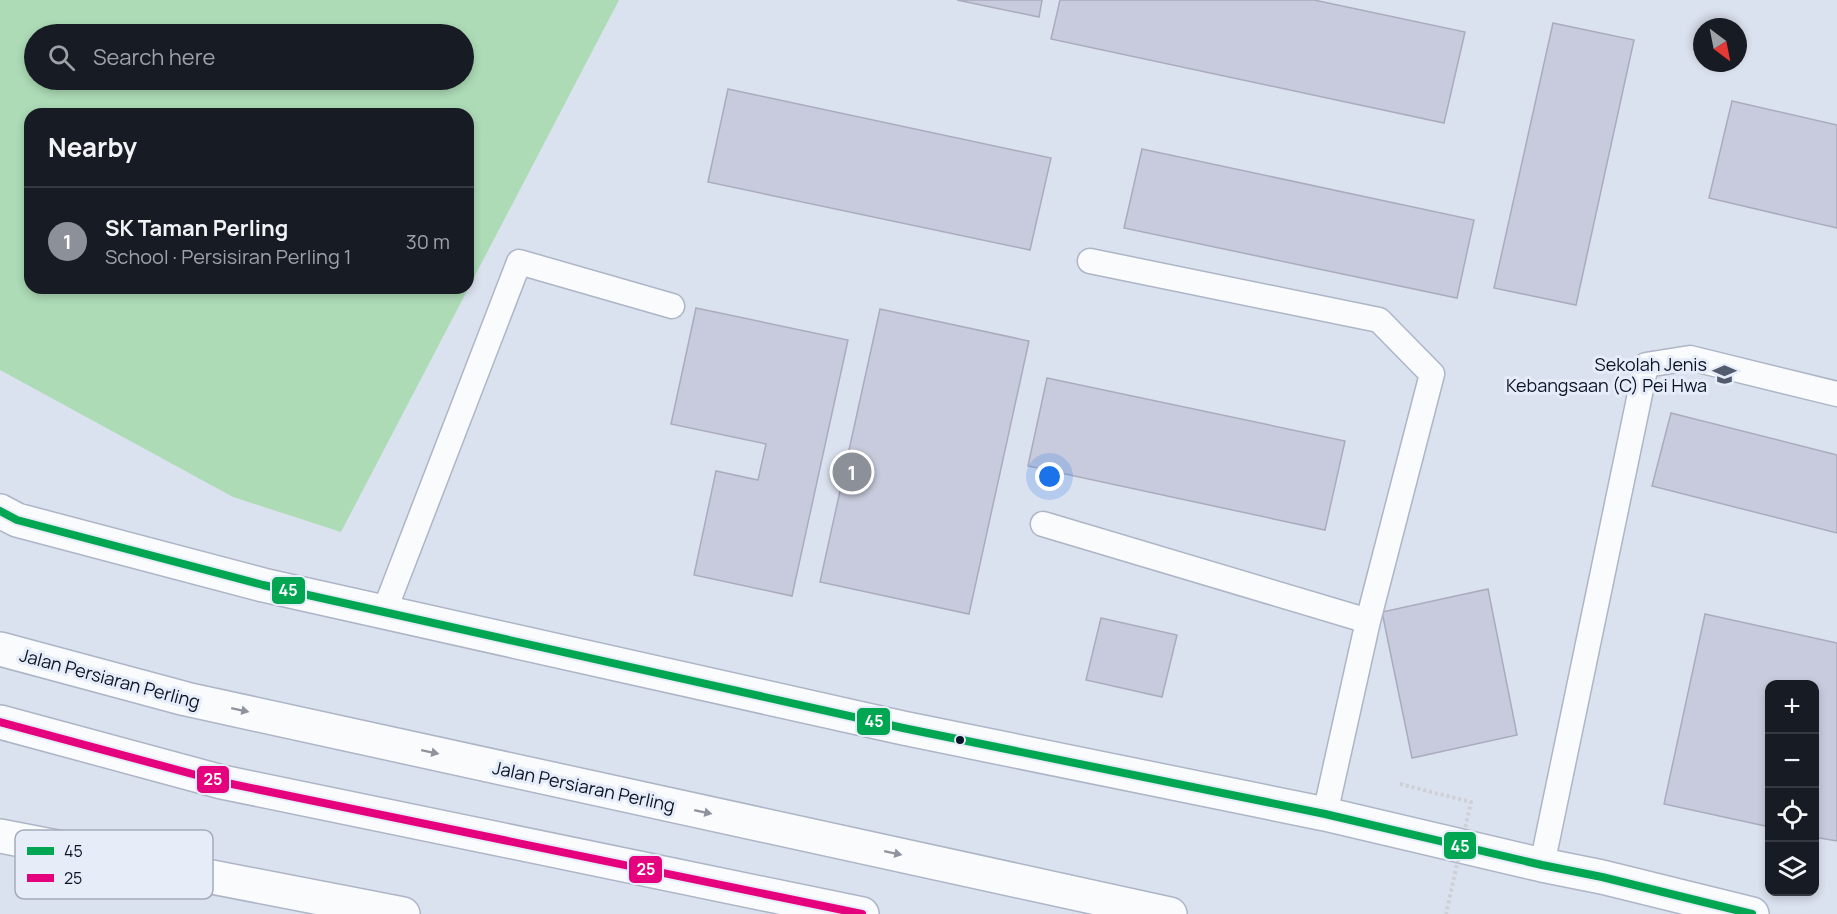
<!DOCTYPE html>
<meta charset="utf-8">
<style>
body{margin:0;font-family:Manrope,sans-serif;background:#20242c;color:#f1f3f6}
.controls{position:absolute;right:18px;bottom:18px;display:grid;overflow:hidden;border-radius:12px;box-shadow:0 3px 9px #0003}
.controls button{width:54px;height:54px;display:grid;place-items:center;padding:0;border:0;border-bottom:2px solid #363941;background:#171b24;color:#f1f3f6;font:30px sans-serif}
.compass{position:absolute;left:1693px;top:18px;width:54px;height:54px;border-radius:50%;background:#171b24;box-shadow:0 3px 9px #0003;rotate:148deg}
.you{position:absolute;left:1050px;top:477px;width:21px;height:21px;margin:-15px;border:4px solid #fff;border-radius:50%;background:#1a73e8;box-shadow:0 0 0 9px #1a73e833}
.badge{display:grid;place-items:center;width:39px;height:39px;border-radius:50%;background:#8c9099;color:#fff;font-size:20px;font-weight:700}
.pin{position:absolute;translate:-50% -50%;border:3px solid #fff;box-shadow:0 2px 6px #0006}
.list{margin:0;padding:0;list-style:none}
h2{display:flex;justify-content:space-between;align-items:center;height:78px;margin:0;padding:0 24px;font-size:26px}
h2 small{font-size:20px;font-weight:400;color:#9ea1a6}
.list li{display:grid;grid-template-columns:39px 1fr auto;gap:18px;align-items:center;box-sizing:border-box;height:108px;padding:0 24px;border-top:2px solid #363941}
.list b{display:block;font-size:22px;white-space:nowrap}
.list p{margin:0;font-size:20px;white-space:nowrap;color:#9ea1a6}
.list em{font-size:20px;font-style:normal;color:#9ea1a6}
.icon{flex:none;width:33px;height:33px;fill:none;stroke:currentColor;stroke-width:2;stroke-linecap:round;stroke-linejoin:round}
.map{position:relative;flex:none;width:1837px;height:914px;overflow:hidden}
.search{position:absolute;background:#171b24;box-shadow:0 3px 9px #0003;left:24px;top:24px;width:450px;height:66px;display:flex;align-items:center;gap:15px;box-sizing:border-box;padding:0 21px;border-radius:33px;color:#9ea1a6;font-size:22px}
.panel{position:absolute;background:#171b24;box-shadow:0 3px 9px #0003;left:24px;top:108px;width:450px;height:186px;border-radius:18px}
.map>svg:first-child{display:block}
.green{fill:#addbb6;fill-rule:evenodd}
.building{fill:#c8cbdd;stroke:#a9acbd;stroke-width:1.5}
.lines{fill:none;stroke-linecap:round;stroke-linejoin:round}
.lane-casing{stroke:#adb5c6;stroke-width:27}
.street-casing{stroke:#adb5c6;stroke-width:36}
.secondary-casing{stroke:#adb5c6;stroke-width:36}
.lane{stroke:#fafbfd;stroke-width:24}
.street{stroke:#fafbfd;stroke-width:33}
.secondary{stroke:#fafbfd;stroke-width:33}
.path-bridge{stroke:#cdd0d5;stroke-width:4;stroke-dasharray:3 3;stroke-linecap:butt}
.bus-1-casing{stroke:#e6ecf8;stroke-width:12}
.bus-2-casing{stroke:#e6ecf8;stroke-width:12}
.bus-1{stroke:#00a651;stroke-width:8}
.bus-2{stroke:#e5007d;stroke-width:8}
.oneway{fill:#8e939d}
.bus-dot{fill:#0a1428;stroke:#e6ecf8;stroke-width:2}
.labels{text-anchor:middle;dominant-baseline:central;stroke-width:6;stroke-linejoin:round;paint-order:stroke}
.poi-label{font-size:18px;fill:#0a1428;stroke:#e6ecf8;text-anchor:end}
.street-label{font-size:18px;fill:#0a1428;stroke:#e6ecf8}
.key{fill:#e6ecf8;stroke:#a4abba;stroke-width:1.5}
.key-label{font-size:16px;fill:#0a1428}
.line-badge{stroke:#e6ecf8;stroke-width:2}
.badge-label{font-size:16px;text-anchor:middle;font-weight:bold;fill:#fff}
</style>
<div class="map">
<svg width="1837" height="914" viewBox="0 0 1837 914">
<rect width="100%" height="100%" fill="#dbe2ef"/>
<path class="green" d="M0 0H619L341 532 233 497 0 370ZM34 34H464V80H34ZM30 114H468V288H30Z"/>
<path class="building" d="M957 0H1042L1039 17Z
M1060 0H1314L1465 32 1444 123 1051 39Z
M1553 23 1634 40 1576 305 1494 288Z
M728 89 1051 158 1030 250 708 182Z
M1732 101 1837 125V228L1709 198Z
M1142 149 1474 220 1457 298 1124 228Z
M696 308 848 340 792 596 694 575 716 471 758 480 766 444 671 424Z
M880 309 1029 341 969 614 820 582Z
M1047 378 1345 441 1325 530 1028 466Z
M1671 413 1837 455V533L1652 486Z
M1488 589 1517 735 1412 758 1382 612Z
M1705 614 1837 643V841L1814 837V684H1770V827L1664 804Z
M1101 618 1177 635 1162 697 1086 680Z"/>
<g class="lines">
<defs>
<path id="lane" d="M1090 261 1379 320 1432 374 1368 621 1325 814
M1043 524 1368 621
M384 612 519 262 672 306
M1542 865 1646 365 1690 358 1837 394"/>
<path id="street" d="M0 511 17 520 263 585 903 728 1325 814 1542 865 1602 877 1752 914
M0 836 403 914"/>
<path id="secondary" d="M0 649 186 699 1170 914
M0 722 222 782 862 914"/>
</defs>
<use href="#lane" class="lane-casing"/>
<use href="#street" class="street-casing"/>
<use href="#secondary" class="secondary-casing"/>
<use href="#lane" class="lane"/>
<use href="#street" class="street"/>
<use href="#secondary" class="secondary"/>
<path class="path-bridge" d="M1400 784 1471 802 1446 914"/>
<defs>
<path id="bus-1" d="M0 511 17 520 263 585 903 728 1325 814 1542 865 1602 877 1752 914"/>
<path id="bus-2" d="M0 722 222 782 862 914"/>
</defs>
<use href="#bus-1" class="bus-1-casing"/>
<use href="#bus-2" class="bus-2-casing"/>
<use href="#bus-1" class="bus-1"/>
<use href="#bus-2" class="bus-2"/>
</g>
<defs><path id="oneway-solid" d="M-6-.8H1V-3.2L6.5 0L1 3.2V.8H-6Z" transform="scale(1.5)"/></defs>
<g class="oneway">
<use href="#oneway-solid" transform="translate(240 710) rotate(12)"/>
<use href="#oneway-solid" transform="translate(430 752) rotate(12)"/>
<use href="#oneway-solid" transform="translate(703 812) rotate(12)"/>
<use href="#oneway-solid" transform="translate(893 853) rotate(12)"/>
</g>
<defs>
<symbol id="school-bare" viewBox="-9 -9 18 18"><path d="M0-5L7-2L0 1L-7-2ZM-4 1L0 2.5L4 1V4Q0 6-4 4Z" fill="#535c6e" stroke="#e6ecf8" stroke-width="2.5" paint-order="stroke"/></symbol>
</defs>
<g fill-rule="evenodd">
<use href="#school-bare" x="1708" y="358" width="33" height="33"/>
</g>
<circle class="bus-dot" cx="960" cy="740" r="5"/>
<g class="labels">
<g class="poi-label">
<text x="1707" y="364">Sekolah Jenis<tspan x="1707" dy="21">Kebangsaan (C) Pei Hwa</tspan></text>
</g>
<g class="street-label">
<text transform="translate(110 678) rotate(15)">Jalan Persiaran Perling</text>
<text transform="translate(584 786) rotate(12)">Jalan Persiaran Perling</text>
</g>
</g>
<rect x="15" y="830" width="198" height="69" rx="9" class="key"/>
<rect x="27" y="847" width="27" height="8" fill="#00a651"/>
<rect x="27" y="874" width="27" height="8" fill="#e5007d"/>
<g class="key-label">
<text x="64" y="857">45</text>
<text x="64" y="884">25</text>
</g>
<g class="line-badge">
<rect x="271" y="576" width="35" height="29" rx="6" fill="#00a651"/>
<rect x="856" y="707" width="35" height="29" rx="6" fill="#00a651"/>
<rect x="196" y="765" width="34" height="29" rx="6" fill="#e5007d"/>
<rect x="1443" y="831" width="34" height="29" rx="6" fill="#00a651"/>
<rect x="628" y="855" width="35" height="29" rx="6" fill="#e5007d"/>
</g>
<g class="badge-label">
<text x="288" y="596">45</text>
<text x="874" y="727">45</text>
<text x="213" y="785">25</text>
<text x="1460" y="852">45</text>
<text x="646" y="875">25</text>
</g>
</svg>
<div class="controls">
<button>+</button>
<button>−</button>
<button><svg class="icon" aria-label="locate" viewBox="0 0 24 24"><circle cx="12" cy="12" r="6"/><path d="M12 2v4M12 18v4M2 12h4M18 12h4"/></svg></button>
<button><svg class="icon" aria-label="layers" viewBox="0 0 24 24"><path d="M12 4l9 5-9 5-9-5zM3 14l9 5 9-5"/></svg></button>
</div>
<svg class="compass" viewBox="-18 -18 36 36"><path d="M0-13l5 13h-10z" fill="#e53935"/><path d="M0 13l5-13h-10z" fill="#9ea1a6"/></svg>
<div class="you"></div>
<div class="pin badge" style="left:852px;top:472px">1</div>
<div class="search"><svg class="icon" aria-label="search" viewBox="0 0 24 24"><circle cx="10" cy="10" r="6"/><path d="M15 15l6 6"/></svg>Search here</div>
<section class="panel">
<h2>Nearby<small></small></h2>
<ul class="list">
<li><span class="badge">1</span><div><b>SK Taman Perling</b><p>School · Persisiran Perling 1</p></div><em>30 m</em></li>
</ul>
</section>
</div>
